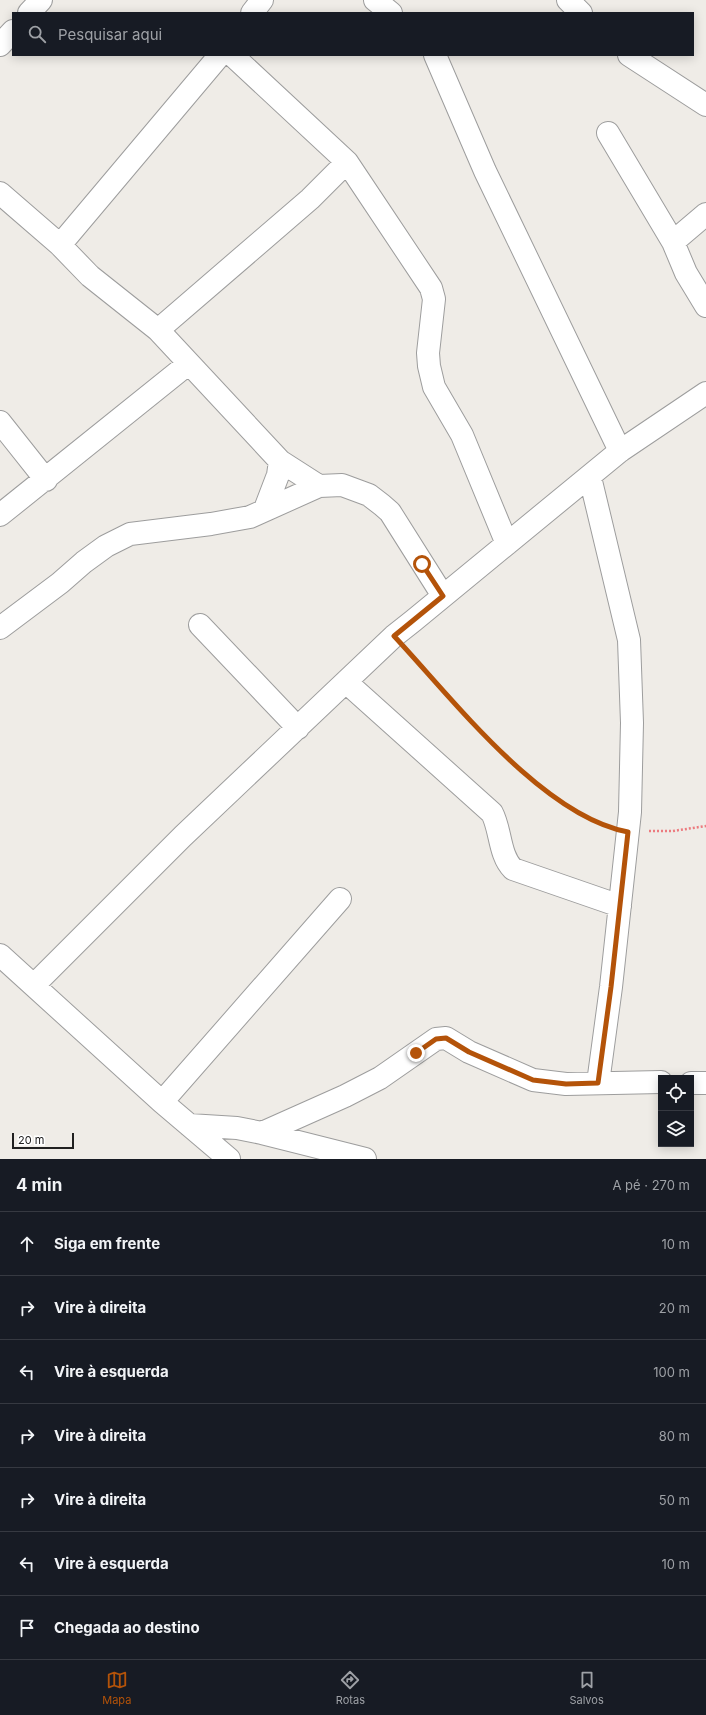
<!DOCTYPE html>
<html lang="pt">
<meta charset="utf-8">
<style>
body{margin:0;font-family:Inter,sans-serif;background:#20242c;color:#f1f3f6}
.controls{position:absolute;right:12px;bottom:12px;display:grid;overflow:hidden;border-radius:0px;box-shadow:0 2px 10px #0003}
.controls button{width:36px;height:36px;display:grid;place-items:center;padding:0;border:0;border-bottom:1px solid #363941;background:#171b24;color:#f1f3f6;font:20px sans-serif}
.scale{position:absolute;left:12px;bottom:10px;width:62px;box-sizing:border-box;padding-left:4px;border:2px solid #202020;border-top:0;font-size:11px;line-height:14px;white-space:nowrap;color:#202020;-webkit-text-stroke:3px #fff;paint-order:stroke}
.stop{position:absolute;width:12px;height:12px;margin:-9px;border:3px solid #b45309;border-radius:50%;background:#fff}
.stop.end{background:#b45309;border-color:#fff;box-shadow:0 1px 4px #0008}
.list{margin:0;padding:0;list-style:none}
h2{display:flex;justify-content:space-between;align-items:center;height:52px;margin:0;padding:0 16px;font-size:17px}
h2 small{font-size:13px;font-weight:400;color:#9ea1a6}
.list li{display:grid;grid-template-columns:26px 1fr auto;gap:12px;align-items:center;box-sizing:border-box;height:64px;padding:0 16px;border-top:1px solid #363941}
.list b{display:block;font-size:15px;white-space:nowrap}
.list em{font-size:13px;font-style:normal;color:#9ea1a6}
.icon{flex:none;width:22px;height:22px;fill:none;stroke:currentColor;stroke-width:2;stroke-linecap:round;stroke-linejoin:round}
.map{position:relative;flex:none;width:706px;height:1159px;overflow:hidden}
.search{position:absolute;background:#171b24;box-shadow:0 2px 10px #0003;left:12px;right:12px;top:12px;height:44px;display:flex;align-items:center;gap:10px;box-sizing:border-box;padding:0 14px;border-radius:0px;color:#9ea1a6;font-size:15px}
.sheet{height:500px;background:#171b24}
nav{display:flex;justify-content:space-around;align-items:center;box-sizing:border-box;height:56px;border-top:1px solid #363941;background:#171b24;font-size:11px;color:#9ea1a6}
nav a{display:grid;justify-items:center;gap:2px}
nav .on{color:#b45309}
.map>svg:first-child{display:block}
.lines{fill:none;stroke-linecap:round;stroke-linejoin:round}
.minor-casing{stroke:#9d9d9d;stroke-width:24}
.path{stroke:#ec7b7f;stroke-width:2.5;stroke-dasharray:2 2;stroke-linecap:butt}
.minor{stroke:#fff;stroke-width:22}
.route{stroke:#b45309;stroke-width:5}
</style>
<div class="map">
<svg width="706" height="1159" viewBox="0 0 706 1159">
<rect width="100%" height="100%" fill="#efece7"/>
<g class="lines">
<defs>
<path id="minor" d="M375 0 391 13
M568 0 581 13
M29 13 41 0
M252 13 262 0
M0 45 13 31
M232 55 347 162 431 288 434 299 428 353 429 366 434 387 462 435 507 544
M435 55 485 171 620 451
M629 55 706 105
M608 133 673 242 686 273 706 306
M0 193 60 245 90 276 158 330 280 461 319 486
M673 242 706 214
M60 245 220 55
M158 330 310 199 347 162
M0 422 46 480
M590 477 629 640 632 723 630 812 611 987 598 1083
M265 509 278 475 280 461
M0 515 188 364
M200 625 298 728
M0 628 60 583 84 562 106 546 130 534 211 524 250 517 319 486 342 485 369 495 382 505 390 512 443 596
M346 682 492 813C501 830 499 855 513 869L620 906
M0 955 162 1102 229 1159
M34 985 183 836 394 636 413 621 620 451 706 393
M691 1083H706
M162 1102 340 899
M189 1125 237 1128 262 1133 365 1159
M262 1133 345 1096 380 1078 436 1039 446 1038 469 1052 533 1080 566 1084 661 1082"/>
</defs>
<use href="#minor" class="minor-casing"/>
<path class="path" d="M408 651C464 711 529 796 607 826
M649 831H673L706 826"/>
<use href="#minor" class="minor"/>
</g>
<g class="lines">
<path class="route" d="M416 1053 436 1039 446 1038 469 1052 533 1080 566 1084 598 1083 611 987 628 832C542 816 452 698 394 636L443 596 422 564"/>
</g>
</svg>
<div class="controls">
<button><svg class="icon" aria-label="locate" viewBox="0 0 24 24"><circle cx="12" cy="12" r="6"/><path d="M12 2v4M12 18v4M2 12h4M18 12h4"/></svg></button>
<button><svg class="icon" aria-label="layers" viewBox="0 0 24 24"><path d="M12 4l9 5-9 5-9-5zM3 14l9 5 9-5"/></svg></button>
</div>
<div class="scale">20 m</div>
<div class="stop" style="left:422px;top:564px"></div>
<div class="stop end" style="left:416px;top:1053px"></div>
<div class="search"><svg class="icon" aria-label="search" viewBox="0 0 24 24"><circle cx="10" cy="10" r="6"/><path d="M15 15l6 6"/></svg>Pesquisar aqui</div>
</div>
<section class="sheet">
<h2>4 min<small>A pé · 270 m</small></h2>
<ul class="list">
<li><svg class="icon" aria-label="ahead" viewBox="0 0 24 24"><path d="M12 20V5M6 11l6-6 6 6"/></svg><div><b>Siga em frente</b></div><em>10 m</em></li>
<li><svg class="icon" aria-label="right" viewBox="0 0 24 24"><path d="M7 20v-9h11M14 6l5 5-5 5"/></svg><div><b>Vire à direita</b></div><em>20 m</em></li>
<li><svg class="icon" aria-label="left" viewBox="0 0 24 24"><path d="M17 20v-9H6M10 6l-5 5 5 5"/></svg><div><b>Vire à esquerda</b></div><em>100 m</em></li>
<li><svg class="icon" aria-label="right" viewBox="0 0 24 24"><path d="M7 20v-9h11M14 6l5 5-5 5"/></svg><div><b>Vire à direita</b></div><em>80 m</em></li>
<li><svg class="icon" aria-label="right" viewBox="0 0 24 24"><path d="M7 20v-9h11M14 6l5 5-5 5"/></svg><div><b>Vire à direita</b></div><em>50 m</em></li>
<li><svg class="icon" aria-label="left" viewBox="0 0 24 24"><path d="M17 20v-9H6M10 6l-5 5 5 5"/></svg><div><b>Vire à esquerda</b></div><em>10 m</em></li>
<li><svg class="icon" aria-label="arrive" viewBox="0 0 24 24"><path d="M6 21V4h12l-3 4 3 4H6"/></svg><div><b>Chegada ao destino</b></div></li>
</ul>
</section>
<nav>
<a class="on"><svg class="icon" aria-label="map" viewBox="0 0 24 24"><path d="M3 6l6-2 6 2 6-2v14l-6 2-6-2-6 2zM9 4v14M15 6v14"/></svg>Mapa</a>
<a><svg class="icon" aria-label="directions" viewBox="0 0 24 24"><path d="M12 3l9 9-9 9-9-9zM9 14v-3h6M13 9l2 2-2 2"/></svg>Rotas</a>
<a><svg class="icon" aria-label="saved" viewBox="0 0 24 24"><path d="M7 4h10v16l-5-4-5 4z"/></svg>Salvos</a>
</nav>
